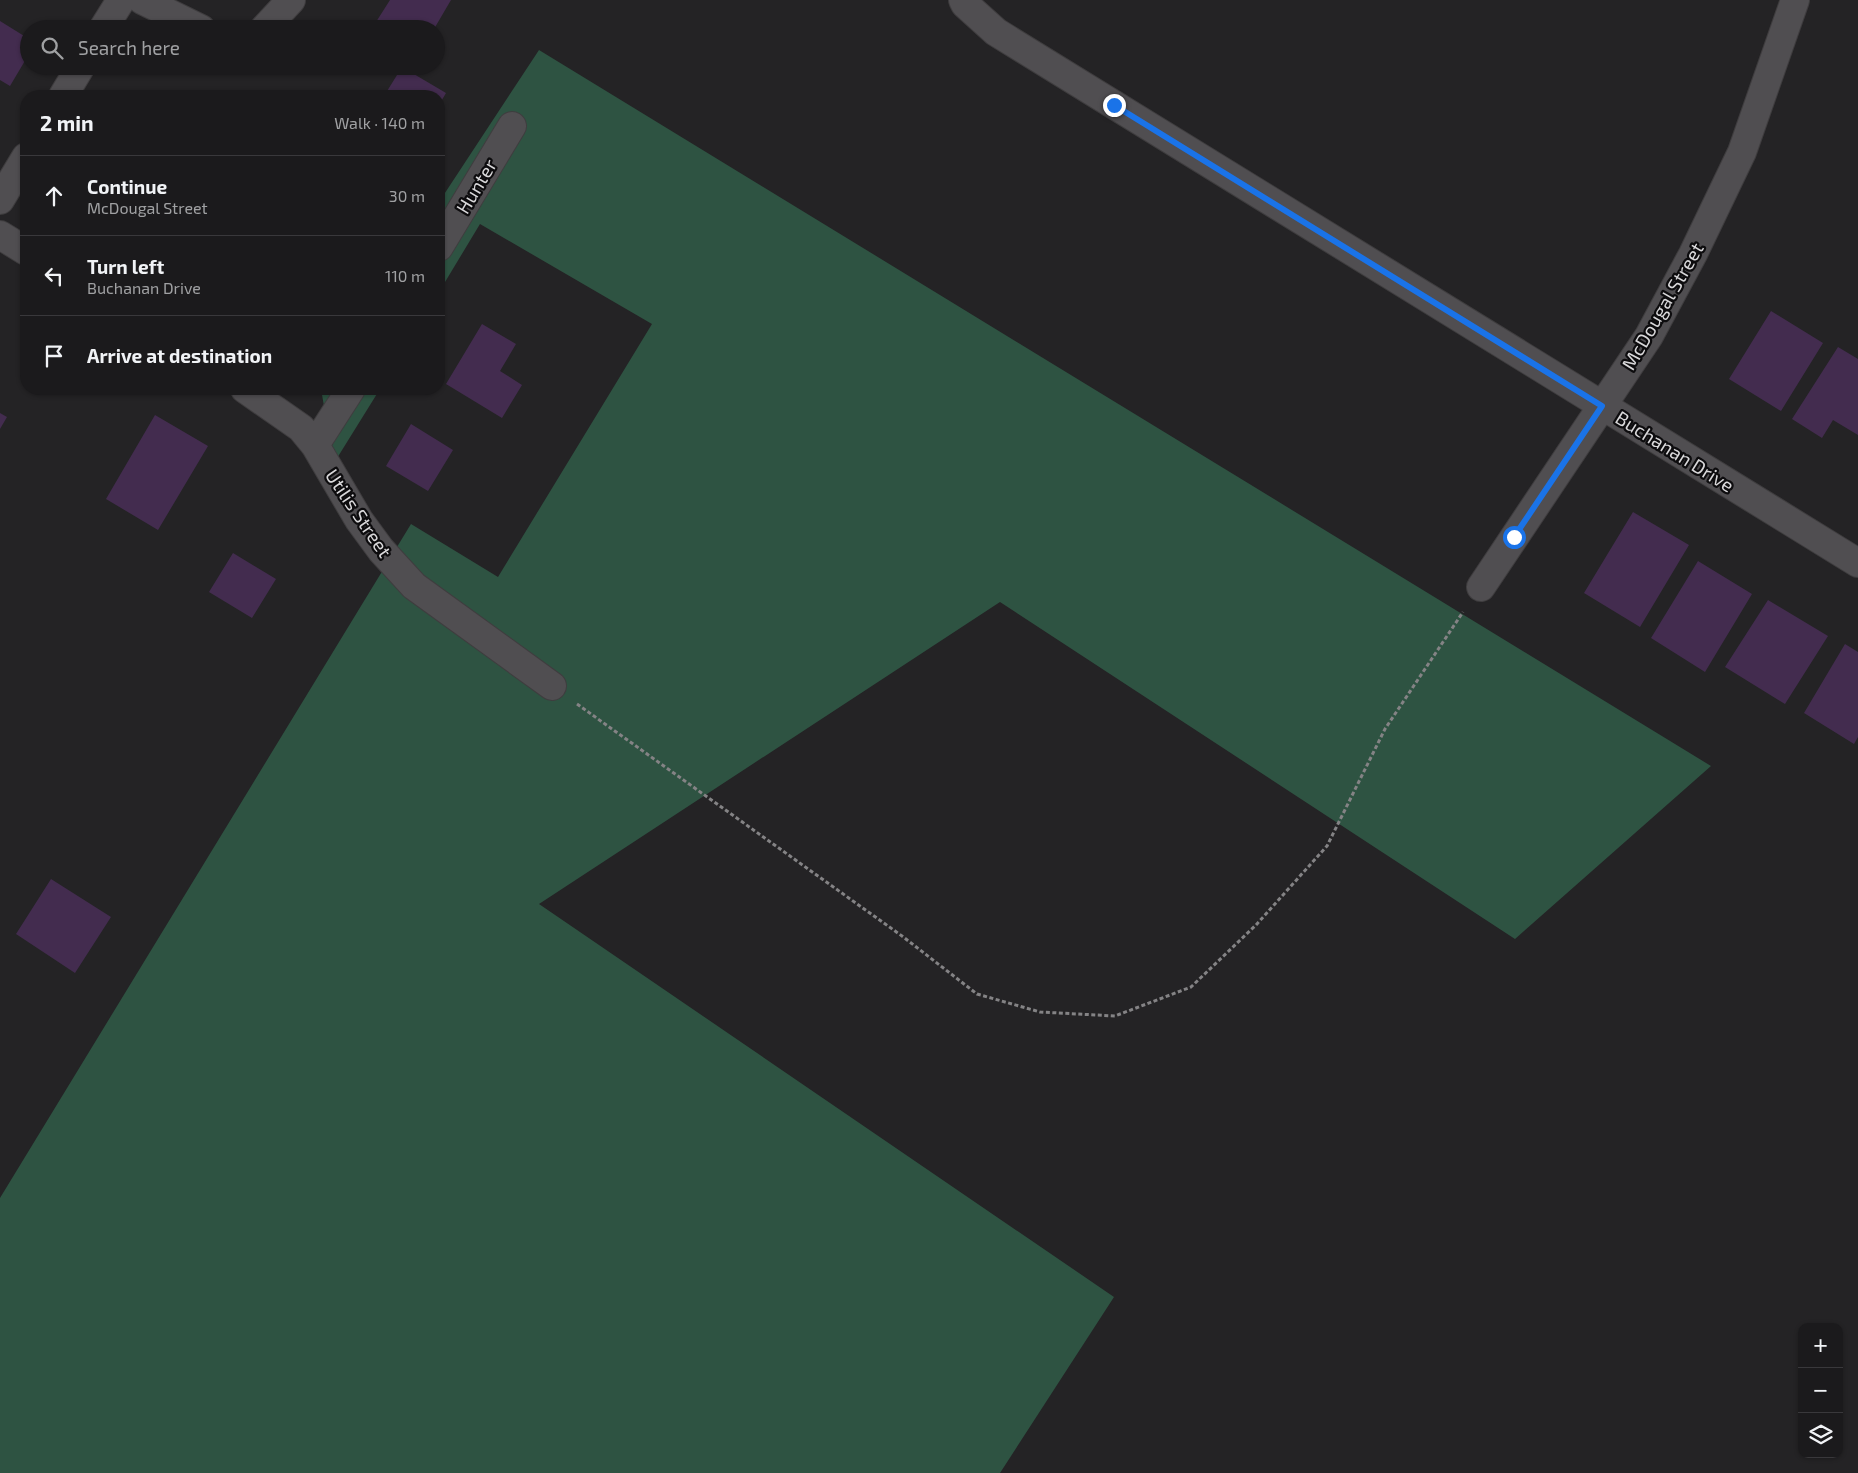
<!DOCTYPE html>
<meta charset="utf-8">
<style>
body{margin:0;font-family:"Exo 2",sans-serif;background:#242325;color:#f1f3f6}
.controls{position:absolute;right:15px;bottom:15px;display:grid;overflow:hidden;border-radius:10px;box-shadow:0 1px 4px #0004}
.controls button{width:45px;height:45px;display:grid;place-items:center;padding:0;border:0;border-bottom:1px solid #39383b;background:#1b1a1c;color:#f1f3f6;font:25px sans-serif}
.stop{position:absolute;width:15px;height:15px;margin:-11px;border:4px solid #1a73e8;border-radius:50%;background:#fff}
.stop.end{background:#1a73e8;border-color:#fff;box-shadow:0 1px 5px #0008}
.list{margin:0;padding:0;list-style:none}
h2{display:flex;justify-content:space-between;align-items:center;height:65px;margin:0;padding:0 20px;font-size:21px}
h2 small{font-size:16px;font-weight:400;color:#a0a1a3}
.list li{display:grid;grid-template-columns:32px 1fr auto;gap:15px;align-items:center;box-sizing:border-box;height:80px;padding:0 20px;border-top:1px solid #39383b}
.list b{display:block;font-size:19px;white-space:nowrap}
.list p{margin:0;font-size:16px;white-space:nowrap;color:#a0a1a3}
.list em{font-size:16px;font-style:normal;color:#a0a1a3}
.icon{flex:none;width:28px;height:28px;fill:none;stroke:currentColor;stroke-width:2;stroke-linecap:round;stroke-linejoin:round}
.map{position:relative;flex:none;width:1858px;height:1473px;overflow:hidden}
.search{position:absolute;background:#1b1a1c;box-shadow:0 1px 4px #0004;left:20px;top:20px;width:425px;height:55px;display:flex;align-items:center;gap:12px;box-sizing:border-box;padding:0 18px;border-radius:28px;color:#a0a1a3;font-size:19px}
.panel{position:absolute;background:#1b1a1c;box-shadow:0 1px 4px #0004;left:20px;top:90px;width:425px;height:305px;border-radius:20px}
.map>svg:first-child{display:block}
.green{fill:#2e5342}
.building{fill:#432c4f}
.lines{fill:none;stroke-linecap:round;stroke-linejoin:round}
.minor-casing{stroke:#3f3d3f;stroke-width:30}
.path{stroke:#848385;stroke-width:3;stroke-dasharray:4 2.5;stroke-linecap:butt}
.minor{stroke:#504e51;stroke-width:28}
.route{stroke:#1a73e8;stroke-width:6}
.labels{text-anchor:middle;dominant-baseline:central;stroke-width:4.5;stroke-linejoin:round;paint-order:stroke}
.street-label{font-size:19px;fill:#d9d8da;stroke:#0d0c0e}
</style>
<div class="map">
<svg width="1858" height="1473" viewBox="0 0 1858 1473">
<rect width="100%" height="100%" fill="#242325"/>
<path class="green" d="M539 50 1711 766 1515 939 1000 602 539 904 1114 1297 1000 1473H0V1198L411 524 498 577 652 324 480 224 439 292V202Z
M321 389H380L334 463Z"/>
<path class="building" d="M390 0H451L434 29H387L376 22Z
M0 21 29 39V54L10 86 0 80Z
M402 67 446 93 439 105V96H384Z
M1771 311 1823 343 1781 411 1729 379Z
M482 324 516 344 500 371 522 385 502 418 446 384Z
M1838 347 1858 359V435L1833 420 1822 438 1792 419Z
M0 413 7 417 0 429Z
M155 415 208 446 158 530 106 499Z
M411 424 453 450 428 491 386 466Z
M1633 512 1689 545 1640 627 1584 593Z
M233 553 276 579 252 618 209 592Z
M1698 561 1752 594 1705 672 1651 638Z
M1768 600 1828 636 1785 704 1725 667Z
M1845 644 1858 652V737L1854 744 1804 713Z
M51 879 111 917 75 973 16 934Z"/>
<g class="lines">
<defs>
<path id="minor" d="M142 0 201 29
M963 0 965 4 996 32 1858 563
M103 29 121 0
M264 29 291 0
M63 96 81 66
M0 200 26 157
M0 235 26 251
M439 247 512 126
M245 389 301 428 315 445 359 520 381 550 414 586 552 686
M315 445 351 389
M1481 587 1649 336 1693 254 1742 152 1795 0"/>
</defs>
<use href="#minor" class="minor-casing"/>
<path class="path" d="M577 704 902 936 977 994 1040 1012 1115 1016 1191 987 1256 925 1327 846 1385 729 1463 612"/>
<use href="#minor" class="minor"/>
</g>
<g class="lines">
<path class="route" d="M1114 105 1602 406 1514 537"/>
</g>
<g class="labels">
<g class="street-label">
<text transform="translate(476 186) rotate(-59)">Hunter</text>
<text transform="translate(1662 306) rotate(-60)">McDougal Street</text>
<text transform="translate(1675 451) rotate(32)">Buchanan Drive</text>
<text transform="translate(359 513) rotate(56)">Utilis Street</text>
</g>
</g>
</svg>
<div class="controls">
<button>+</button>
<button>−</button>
<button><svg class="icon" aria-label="layers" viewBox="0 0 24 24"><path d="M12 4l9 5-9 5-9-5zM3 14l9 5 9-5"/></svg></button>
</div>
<div class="stop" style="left:1514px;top:537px"></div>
<div class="stop end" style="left:1114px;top:105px"></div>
<div class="search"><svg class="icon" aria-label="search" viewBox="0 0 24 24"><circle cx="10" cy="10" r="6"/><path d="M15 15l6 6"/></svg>Search here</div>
<section class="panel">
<h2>2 min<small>Walk · 140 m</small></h2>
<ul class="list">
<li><svg class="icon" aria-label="ahead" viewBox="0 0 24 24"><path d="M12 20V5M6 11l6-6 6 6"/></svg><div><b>Continue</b><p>McDougal Street</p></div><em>30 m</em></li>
<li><svg class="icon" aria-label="left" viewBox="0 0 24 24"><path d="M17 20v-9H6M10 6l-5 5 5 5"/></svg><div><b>Turn left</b><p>Buchanan Drive</p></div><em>110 m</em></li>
<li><svg class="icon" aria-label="arrive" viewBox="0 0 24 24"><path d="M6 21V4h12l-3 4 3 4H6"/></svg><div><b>Arrive at destination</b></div></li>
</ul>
</section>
</div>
